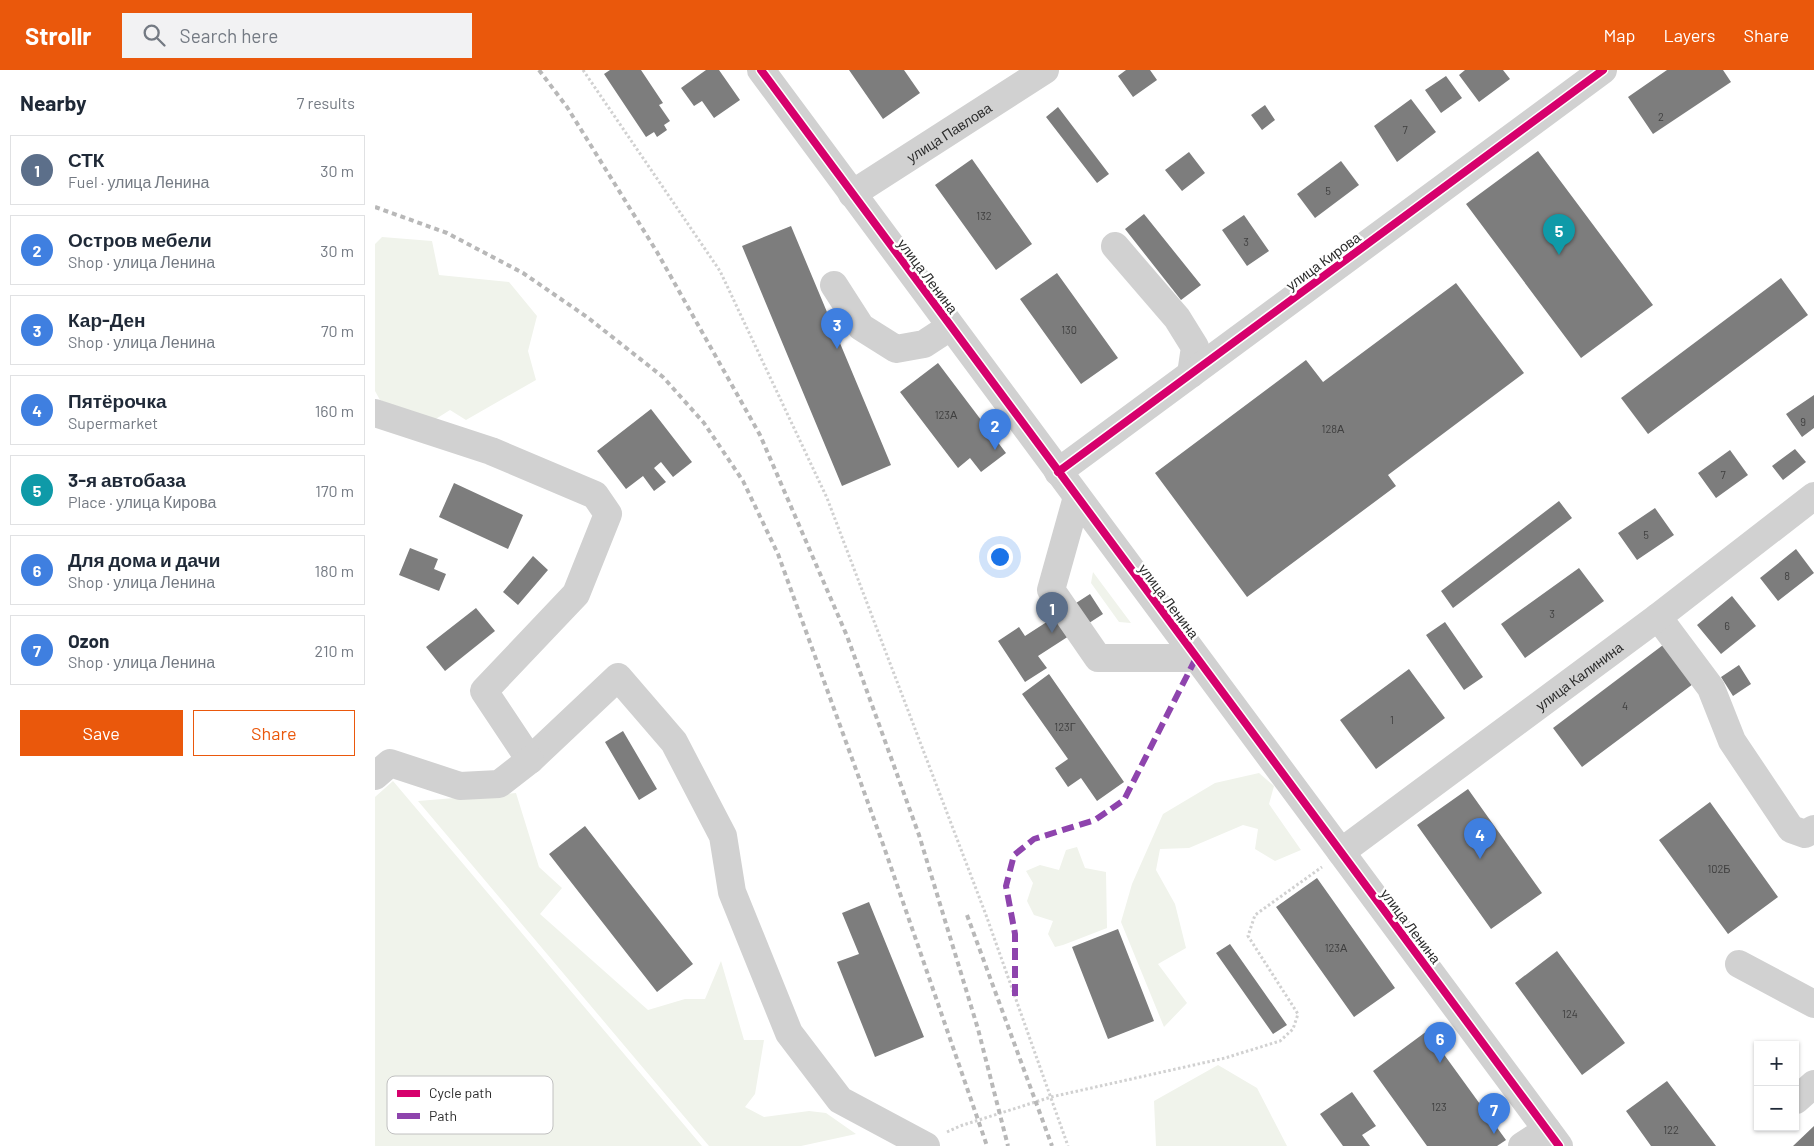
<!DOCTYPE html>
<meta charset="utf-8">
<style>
body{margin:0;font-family:Barlow,sans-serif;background:#f2f2f3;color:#1f2937}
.controls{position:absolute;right:15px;bottom:15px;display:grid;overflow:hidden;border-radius:0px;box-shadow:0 1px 4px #0004}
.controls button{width:45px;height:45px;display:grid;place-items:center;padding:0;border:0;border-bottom:1px solid #e0e1e3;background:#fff;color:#1f2937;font:25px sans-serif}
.you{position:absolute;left:624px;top:486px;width:18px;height:18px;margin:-12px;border:4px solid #fff;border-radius:50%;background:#1a73e8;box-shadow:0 0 0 8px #1a73e833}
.badge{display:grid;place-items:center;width:32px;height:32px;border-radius:50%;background:#ea580c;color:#fff;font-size:16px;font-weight:700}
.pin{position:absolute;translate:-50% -41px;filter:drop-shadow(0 1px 2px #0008)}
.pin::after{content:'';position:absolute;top:26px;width:18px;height:15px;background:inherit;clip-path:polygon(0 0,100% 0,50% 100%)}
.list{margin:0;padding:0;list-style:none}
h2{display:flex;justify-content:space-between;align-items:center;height:65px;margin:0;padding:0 20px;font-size:21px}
h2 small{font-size:16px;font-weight:400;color:#747a83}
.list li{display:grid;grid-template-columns:32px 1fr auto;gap:15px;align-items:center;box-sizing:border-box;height:70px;margin:0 10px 10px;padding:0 10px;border:1px solid #e0e1e3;border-radius:0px}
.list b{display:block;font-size:19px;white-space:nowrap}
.list p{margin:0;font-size:16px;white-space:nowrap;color:#747a83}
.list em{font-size:16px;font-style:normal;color:#747a83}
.actions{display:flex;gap:10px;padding:15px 20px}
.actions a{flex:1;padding:11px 0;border:1px solid #ea580c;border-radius:0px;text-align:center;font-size:18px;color:#ea580c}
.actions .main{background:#ea580c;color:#fff}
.icon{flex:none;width:28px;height:28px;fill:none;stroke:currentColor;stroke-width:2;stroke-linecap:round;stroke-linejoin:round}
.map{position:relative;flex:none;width:1439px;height:1076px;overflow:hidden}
header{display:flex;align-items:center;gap:30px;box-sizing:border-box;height:70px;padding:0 25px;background:#ea580c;color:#fff}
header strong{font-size:24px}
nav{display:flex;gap:28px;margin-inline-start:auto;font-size:18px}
.search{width:350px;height:45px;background:#f2f2f3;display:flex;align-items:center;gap:12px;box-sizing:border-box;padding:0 18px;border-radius:0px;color:#747a83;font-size:19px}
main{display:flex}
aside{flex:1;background:#fff}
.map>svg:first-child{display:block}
.green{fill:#f0f3eb}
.building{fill:#7d7d7d}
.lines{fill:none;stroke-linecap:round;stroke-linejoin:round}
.path{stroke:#d1d1d1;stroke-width:3;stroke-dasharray:2.5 2.5;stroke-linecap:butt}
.minor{stroke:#d1d1d1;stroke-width:28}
.rail{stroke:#b8b8b8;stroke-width:4;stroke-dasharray:5 4;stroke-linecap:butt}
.quiet{stroke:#8e44ad;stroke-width:6;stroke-dasharray:12 6;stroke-linecap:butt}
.cycleway-casing{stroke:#fff;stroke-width:11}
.cycleway{stroke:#d6006c;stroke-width:8}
.labels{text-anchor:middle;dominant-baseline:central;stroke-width:5;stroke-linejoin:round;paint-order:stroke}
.number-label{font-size:11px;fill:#404040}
.street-label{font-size:14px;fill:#2c2c2c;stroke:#fff}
.key{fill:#fff;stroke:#c0c0c0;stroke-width:1}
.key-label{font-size:14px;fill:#2c2c2c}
</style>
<header>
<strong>Strollr</strong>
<div class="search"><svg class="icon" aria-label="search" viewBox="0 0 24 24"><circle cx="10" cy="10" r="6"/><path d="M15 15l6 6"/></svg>Search here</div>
<nav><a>Map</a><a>Layers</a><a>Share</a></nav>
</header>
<main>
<aside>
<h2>Nearby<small>7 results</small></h2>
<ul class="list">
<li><span class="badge" style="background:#5c6f8a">1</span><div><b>СТК</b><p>Fuel · улица Ленина</p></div><em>30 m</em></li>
<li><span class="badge" style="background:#3f7fe0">2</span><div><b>Остров мебели</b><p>Shop · улица Ленина</p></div><em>30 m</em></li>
<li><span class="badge" style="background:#3f7fe0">3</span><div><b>Кар-Ден</b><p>Shop · улица Ленина</p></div><em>70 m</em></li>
<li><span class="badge" style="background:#3f7fe0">4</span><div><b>Пятёрочка</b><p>Supermarket</p></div><em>160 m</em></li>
<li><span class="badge" style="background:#0f9aa8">5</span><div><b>3-я автобаза</b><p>Place · улица Кирова</p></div><em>170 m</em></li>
<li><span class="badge" style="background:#3f7fe0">6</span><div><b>Для дома и дачи</b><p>Shop · улица Ленина</p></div><em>180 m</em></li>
<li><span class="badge" style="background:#3f7fe0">7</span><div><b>Ozon</b><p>Shop · улица Ленина</p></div><em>210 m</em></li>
</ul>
<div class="actions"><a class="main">Save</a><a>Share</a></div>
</aside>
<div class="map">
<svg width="1439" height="1076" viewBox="0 0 1439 1076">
<rect width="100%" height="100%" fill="#fff"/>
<path class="green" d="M7 167 57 171 64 205 134 212 162 246 153 281 161 310 91 350 75 340 56 352 5 330 0 321V174Z
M718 502 756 553 744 552 716 513Z
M884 703 899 716 894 734 926 780 900 791 880 779 883 759 868 755 814 778 785 779 781 800 800 834 811 878 783 894 812 933 789 957 746 852 757 814 788 744 840 713Z
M18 711 327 1076H0V727Z
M141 723 164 797 187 818 165 844 273 940 310 929H330L346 891 369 970H389L380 1024 370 1037 389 1047 434 1041 451 1043 481 1064 426 1076H334L43 731Z
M702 777 710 798 731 802 732 858 688 875 680 877 673 864 678 851 659 845 652 831 658 813 651 801 665 795 684 800 691 780Z
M843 995 882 1018 912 1076H781L779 1031Z"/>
<path class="building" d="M235 0H266L288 33 284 35 295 51 289 55 292 60 282 67 279 62 271 67 229 4Z
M331 0H344L365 30 339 48 327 31 319 36 306 18Z
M474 0H529L545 23 508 49Z
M751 0H775L782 10 758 27 743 6Z
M1090 0H1128L1135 9 1104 32 1084 5Z
M1292 0H1348L1356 12 1278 64 1253 27Z
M1071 6 1087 28 1066 43 1050 20Z
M1036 29 1061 62 1022 92 999 56Z
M890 35 900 50 887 60 876 45Z
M683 37 734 104 722 113 671 47Z
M1163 81 1278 235 1206 288 1091 134Z
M814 82 830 103 807 121 790 100Z
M597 89 657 174 621 200 560 115Z
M966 91 984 115 940 148 922 124Z
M769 144 826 215 806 230 750 159Z
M869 145 894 181 872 196 847 160Z
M416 156 516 395 467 416 367 176Z
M682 203 743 288 706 314 645 229Z
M1406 208 1433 245 1273 364 1246 328Z
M1081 213 1149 303 1013 405 1021 416 872 527 780 403 931 290 948 312Z
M563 293 631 383 606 402 595 388 583 398 525 322Z
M1439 325V358L1427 367 1411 344Z
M276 339 317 392 298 407 286 392 279 398 291 412 279 421 268 406 251 419 222 381Z
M1420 379 1431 392 1408 410 1397 396Z
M1355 380 1373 405 1341 428 1323 403Z
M79 413 148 445 133 479 64 447Z
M1184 431 1197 448 1078 538 1066 521Z
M1280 438 1299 465 1262 490 1243 463Z
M35 478 63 489 59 499 71 504 64 521 24 505Z
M1421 479 1439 503 1403 531 1385 508Z
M158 486 173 500 143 535 128 522Z
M1204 498 1229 531 1150 588 1126 554Z
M715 524 728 544 663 586 672 598 650 612 623 571 644 557 650 566Z
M1357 526 1381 556 1346 584 1322 555Z
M101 538 120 561 70 601 51 577Z
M1070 552 1108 607 1089 620 1051 565Z
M1292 572 1322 611 1207 697 1178 658Z
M1364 595 1376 614 1358 626 1346 607Z
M1034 599 1070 648 1001 699 965 650Z
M674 604 749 712 722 731 706 708 693 717 680 698 693 689 647 624Z
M248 661 282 719 264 730 230 672Z
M1093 719 1167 823 1116 859 1042 755Z
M1335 732 1403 827 1353 864 1284 770Z
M210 756 318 894 282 922 174 784Z
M942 808 1020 918 979 947 901 837Z
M494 832 549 967 500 987 462 892 484 884 467 843Z
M743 859 779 951 733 969 697 877Z
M855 874 912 955 898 964 841 883Z
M1182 881 1250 973 1207 1005 1140 913Z
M1052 961 1131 1070 1122 1076H1052L998 1001Z
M1292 1011 1341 1076H1276L1251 1041Z
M977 1022 1001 1056 987 1065 995 1076H968L945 1044Z
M1439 1056V1076H1418Z"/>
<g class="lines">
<path class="path" d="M208 0 345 201 452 428 611 845 693 1076
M572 1062 585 1056 676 1027 850 988 905 971 918 959 923 944 873 866 880 845 947 797"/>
<g class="minor">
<path d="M386 0 1184 1076"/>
<path id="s1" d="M477 124 670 0"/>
<path d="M740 176 802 248 820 277 816 304"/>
<path d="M459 215 486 257 521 279 549 274 575 257"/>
<path d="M0 343 116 381 220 425 233 444 201 524 109 621 155 690 243 607 299 672 348 766 357 822 414 963 465 1030 551 1076"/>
<path d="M683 402 1228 0"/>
<path d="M702 427 676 520 723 588H821"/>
<path d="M1283 547 1336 618 1357 671 1416 759 1430 764 1439 759"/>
<path d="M0 706 15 693 85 716 124 714 155 690"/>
<path id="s2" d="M966 782 1283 547 1439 426"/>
<path d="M1364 894 1439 934"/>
<path d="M1421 1030 1439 1014"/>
<path d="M1147 1076 1172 1060"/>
</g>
<path class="rail" d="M164 0 192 37 282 182 385 365 472 566 544 765 603 959 633 1076
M0 137 72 163 148 203 212 247 288 307 329 353 368 411 403 484 509 777 612 1076
M592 845 677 1076"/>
<path class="quiet" d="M640 926V864L631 816 639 785 659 769 720 750 749 730 821 588"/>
<defs>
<path id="cycleway" d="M386 0 1184 1076
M683 402 1228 0"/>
</defs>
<use href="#cycleway" class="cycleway-casing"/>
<use href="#cycleway" class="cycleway"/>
</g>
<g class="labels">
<g class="number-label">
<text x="1286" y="46">2</text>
<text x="1030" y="59">7</text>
<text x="953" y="120">5</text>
<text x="609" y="145">132</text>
<text x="871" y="171">3</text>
<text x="694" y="259">130</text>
<text x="571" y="344">123А</text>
<text x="1428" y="351">9</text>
<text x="958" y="358">128А</text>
<text x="1348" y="404">7</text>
<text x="1271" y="464">5</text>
<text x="1412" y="505">8</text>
<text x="1177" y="543">3</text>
<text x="1352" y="555">6</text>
<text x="1250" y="635">4</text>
<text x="1017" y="649">1</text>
<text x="690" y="656">123Г</text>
<text x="1344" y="798">102Б</text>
<text x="961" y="877">123А</text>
<text x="1195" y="943">124</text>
<text x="1064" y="1036">123</text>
<text x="1296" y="1059">122</text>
</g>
<g class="street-label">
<text stroke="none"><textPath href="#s1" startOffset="115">улица Павлова</textPath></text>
<text transform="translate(948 191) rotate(-36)">улица Кирова</text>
<text transform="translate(553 206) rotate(53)">улица Ленина</text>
<text transform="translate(794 531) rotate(53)">улица Ленина</text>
<text stroke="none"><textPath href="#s2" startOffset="296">улица Калинина</textPath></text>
<text transform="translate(1036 856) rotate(53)">улица Ленина</text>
</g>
</g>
<rect x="12" y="1006" width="166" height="58" rx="8" class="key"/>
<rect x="22" y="1020" width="23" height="7" fill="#d6006c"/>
<rect x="22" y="1043" width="23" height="6" fill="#8e44ad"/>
<g class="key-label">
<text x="54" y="1028">Cycle path</text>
<text x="54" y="1051">Path</text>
</g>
</svg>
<div class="controls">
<button>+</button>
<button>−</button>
</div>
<div class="you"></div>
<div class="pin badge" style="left:677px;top:563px;background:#5c6f8a">1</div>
<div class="pin badge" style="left:620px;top:380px;background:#3f7fe0">2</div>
<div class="pin badge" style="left:462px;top:279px;background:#3f7fe0">3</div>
<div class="pin badge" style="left:1105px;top:789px;background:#3f7fe0">4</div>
<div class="pin badge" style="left:1184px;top:185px;background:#0f9aa8">5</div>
<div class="pin badge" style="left:1065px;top:993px;background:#3f7fe0">6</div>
<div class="pin badge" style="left:1119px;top:1064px;background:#3f7fe0">7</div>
</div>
</main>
